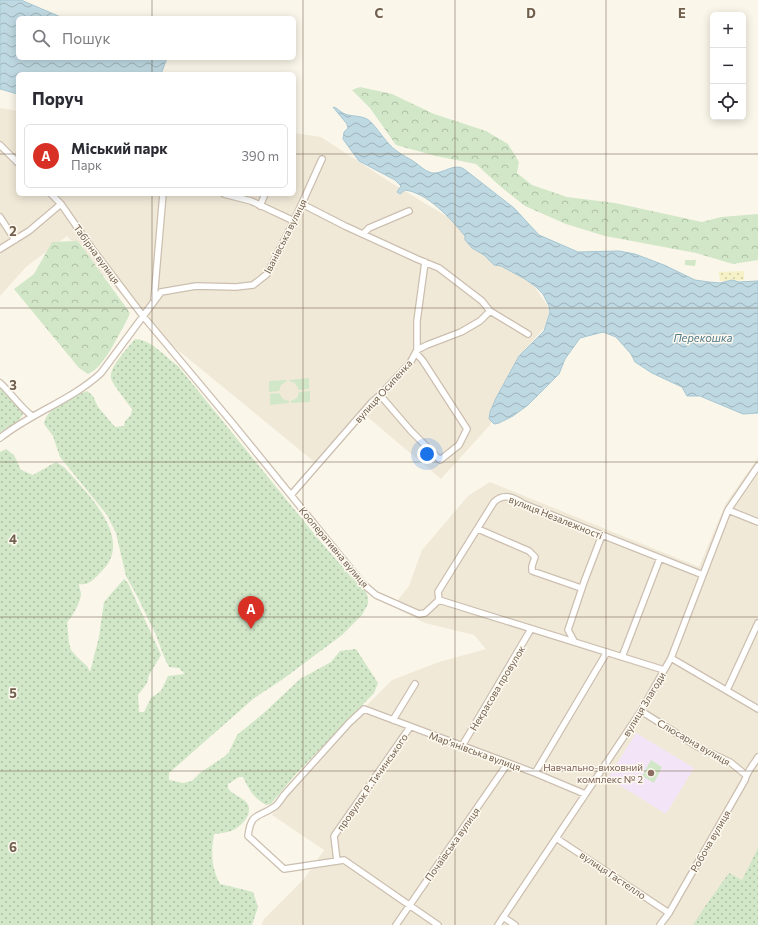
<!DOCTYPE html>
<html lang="uk">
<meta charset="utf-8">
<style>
body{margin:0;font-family:Commissioner,sans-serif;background:#f2f2f3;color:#2b2b33}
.controls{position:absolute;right:12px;top:12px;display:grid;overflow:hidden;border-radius:6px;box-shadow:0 2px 10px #0003}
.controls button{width:36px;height:36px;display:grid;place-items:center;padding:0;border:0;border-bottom:1px solid #e1e1e2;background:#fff;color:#2b2b33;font:20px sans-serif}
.you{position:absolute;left:427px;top:454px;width:14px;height:14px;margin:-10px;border:3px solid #fff;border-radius:50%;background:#1a73e8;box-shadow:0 0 0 6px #1a73e833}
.badge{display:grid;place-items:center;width:26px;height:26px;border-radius:50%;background:#d93025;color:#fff;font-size:13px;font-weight:700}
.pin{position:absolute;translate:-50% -33px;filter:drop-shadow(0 1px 2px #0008)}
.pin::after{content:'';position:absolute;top:21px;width:14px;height:12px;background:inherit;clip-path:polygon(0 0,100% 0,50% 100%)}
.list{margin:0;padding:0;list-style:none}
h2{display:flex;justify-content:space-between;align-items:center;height:52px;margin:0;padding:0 16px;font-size:17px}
h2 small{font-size:13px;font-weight:400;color:#7c7c81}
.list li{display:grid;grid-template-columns:26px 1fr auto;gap:12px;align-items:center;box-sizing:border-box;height:64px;margin:0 8px 8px;padding:0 8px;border:1px solid #e1e1e2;border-radius:6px}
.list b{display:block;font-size:15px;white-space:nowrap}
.list p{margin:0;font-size:13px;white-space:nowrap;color:#7c7c81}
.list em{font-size:13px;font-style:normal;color:#7c7c81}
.icon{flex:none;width:22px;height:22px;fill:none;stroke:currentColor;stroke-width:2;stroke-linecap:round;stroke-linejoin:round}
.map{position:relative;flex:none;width:758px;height:925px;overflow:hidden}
.search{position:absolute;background:#fff;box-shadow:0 2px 10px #0003;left:16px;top:16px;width:280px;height:44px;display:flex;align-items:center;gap:10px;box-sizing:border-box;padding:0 14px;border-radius:6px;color:#7c7c81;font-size:15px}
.panel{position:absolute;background:#fff;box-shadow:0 2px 10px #0003;left:16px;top:72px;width:280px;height:124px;border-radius:6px}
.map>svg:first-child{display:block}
.residential{fill:#f1e9d8}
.education{fill:#f3e5f7}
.grass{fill:#d1e7c8}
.forest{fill:url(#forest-crowns)}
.sand{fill:url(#sand-dots)}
.park{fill:url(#park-dots)}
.water{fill:url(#water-waves);stroke:#a6c7d3}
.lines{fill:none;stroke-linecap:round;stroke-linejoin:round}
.minor-casing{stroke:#ccbfb0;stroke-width:8}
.minor{stroke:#fff;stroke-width:5.5}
.grid{fill:none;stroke:#72604f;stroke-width:1;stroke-opacity:0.55}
.education-dot{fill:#8d6e63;stroke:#fdf9ef;stroke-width:1.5}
.labels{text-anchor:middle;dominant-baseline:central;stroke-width:3;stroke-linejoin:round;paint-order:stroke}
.street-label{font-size:10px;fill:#72604f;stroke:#fdf9ef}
.education-label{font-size:10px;fill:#785e54;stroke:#fdf9ef;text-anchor:end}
.water-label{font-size:11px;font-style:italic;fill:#4e788a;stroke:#fdf9ef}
.grid-label{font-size:13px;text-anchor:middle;font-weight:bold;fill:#72604f;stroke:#fdf9ef;stroke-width:3;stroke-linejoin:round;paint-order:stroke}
</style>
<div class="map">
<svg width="758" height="925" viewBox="0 0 758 925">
<defs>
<pattern id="forest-crowns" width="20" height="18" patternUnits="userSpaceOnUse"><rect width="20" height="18" fill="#d1e7c8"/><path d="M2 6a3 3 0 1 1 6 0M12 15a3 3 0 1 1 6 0" fill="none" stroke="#aebfa5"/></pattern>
<pattern id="sand-dots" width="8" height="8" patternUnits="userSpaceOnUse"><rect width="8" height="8" fill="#f6f1c7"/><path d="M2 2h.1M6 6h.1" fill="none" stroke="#ccc7a4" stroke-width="1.8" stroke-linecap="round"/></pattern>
<pattern id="park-dots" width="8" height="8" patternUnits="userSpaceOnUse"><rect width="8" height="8" fill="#d1e7c8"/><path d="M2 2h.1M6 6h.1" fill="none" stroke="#aebfa5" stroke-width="1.8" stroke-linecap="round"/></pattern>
<pattern id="water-waves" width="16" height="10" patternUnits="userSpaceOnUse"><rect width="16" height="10" fill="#bfd9e2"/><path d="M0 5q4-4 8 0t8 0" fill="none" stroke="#a0b3ba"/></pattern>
</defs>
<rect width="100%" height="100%" fill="#faf6e9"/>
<path class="residential" d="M0 108 18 111V194H294V133L321 137 390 182 451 219 528 278 550 309 545 327 521 354 490 425 441 479 365 415 317 464 157 333 67 236 26 267 0 296Z
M758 458V925H261L264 919 304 879 324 850 272 815 308 764 392 680 439 662 486 649 474 635 425 623 393 606 409 586 422 550 468 496 490 482 699 567 726 503Z"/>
<path class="education" d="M636 733 694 768 666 814 608 778Z"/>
<path class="grass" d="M685 260H696L695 266 685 265Z
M309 378V389L299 390 295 383 289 381V380Z
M287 380V381L281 385 279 391 269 392V381Z
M310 391V402L291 403V401L297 398 299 392Z
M279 393 283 399 289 401V403L270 405V394Z
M651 760 662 767 654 783 642 776Z"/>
<path class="forest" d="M360 87 392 94 434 114 486 131 508 144 519 162 517 173 532 185 567 197 615 203 702 222 721 217 758 214V260L733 264 696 253 605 236 566 224 525 206 501 187 476 164 436 156 396 145 370 108 352 90Z
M77 241 80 244 130 313 127 320C118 335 104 368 88 374L79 368 14 289 34 274 52 242Z"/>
<path class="sand" d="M744 271V280L720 281 719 272Z"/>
<path class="park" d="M135 339C152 340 164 356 178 366L315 535 352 578 365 590 368 597V604L362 615 342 635 283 679 253 699 169 773V780L183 783 192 781 201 772 224 757 229 752 237 735 265 712 300 679 331 662 340 651 356 649 378 683 374 693 295 775 271 804 266 805C253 797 250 791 243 777H239L228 784V788L230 791C235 795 242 798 246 802 255 812 242 826 233 830 228 833 220 833 214 834 211 852 211 867 220 884L253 892 258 907 252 925H0V452L6 449 14 455 21 470 33 475 56 462 64 467C86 492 136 539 101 572 94 579 89 586 79 584 79 588 81 591 81 594 81 601 72 618 67 622L69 643 71 650 77 657 87 666 90 672 99 637 104 602 124 579 128 583 161 655 149 675 147 683 138 695 139 712H144L151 698 161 691 168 676 185 674 179 668 169 667 165 659 156 635 137 596 126 576 116 533 107 515 60 457 53 436 44 424C46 407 72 397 87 391L93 396 98 407 115 427 124 426 125 421 131 415 132 409C128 403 112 384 111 378 109 367 128 348 135 339Z
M0 386 20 409 23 414 18 422 0 434Z
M758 848V925H693L706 905 729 873 742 880Z"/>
<path class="water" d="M0 0H21L63 18H18V58H167L161 74H18V94L0 89Z
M333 107C338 108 339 111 343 113 350 117 359 115 367 119 373 122 383 138 389 144 398 154 406 156 416 163 420 166 424 170 429 172 441 177 452 162 464 169L514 208 539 235 578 252 619 251 635 254 664 265 695 280 709 282 720 283 732 280 739 282 758 281V413L743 414 700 396H687L682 387 652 373 635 362 631 354 616 337 603 332 580 338 565 359 559 374 528 405 513 416 499 423 494 424 489 419 490 412 496 398 519 356 544 331 550 312 549 306 543 294 536 287 525 279 501 266 494 265 484 255 472 248 465 240V236C451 219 428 193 405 190L400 194 397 192 401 186 395 180 359 161 343 139 344 132 348 128 347 124Z"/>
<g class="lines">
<defs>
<path id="minor" d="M0 145 18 163
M51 194 61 204 93 250 143 316 234 425 363 584 376 595 419 614 425 613 439 600
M224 194 251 201 294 221
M302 204 345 226 417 259 439 268 482 301 490 311 528 334
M260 206 265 194
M0 217 15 240
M363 234 369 228 409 211
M0 249 29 231 61 204
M154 299 163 194
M417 350V321L425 262
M0 383C11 393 20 407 32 416
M380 395 411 431 440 460 459 445 467 429 423 361 416 353
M0 438C31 413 72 400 101 373L161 292 196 286 236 287 253 285 267 274 294 221 322 159
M291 495 372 402 380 395 410 363 417 350 427 345 461 332 480 321 490 311
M728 510 758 522
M478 529 529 551 535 557 532 566V571L581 588
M439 600 438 592 441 587 494 502C504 493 513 497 524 504L703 575
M439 600 664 670
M574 641 568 630 584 582 602 535
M622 657 660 558
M671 658 758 709
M727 690 758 623
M641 711 698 747 730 762 746 775
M393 720 415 684
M462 746 531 629
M535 773 607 652
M556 838 669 913
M337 861 334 836 410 727
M503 917 515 925
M396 925 508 763
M438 925 344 860 284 869 248 836C251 812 258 818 274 807 278 805 281 799 284 795L349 723 364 709 535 773 585 794
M498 925 641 711 671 658 728 510 758 466
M660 925 669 913 745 780C746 773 754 764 758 757"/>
</defs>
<use href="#minor" class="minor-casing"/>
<use href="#minor" class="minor"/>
</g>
<path class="grid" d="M152 0V18M303 0V925M455 0V925M606 0V925M152 58V74M0 154H18M294 154H758M152 194V925M0 308H758M0 462H758M0 617H758M0 771H758"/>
<circle class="education-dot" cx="651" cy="773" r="4"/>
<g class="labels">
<g class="street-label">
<text transform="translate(285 236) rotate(-63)">Іванівська вулиця</text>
<text transform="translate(97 254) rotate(54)">Табірна вулиця</text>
<text transform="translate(383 391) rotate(-48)">вулиця Осипенка</text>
<text transform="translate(556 517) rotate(22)">вулиця Незалежності</text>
<text transform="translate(334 547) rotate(50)">Кооперативна вулиця</text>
<text transform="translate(497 688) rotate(-59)">Некрасова провулок</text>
<text transform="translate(644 704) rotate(-59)">вулиця Злагоди</text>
<text transform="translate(694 742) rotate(30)">Слюсарна вулиця</text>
<text transform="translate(475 751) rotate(20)">Мар’янівська вулиця</text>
<text transform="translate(372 782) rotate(-55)">провулок Р. Тичинського</text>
<text transform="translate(710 841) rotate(-60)">Робоча вулиця</text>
<text transform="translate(452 844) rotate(-55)">Почаївська вулиця</text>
<text transform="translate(613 875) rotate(34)">вулиця Гастелло</text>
</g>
<g class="education-label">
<text x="643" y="767">Навчально-виховний<tspan x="643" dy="12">комплекс № 2</tspan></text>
</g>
<g class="water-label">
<text x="703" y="337">Перекошка</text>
</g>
</g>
<g class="grid-label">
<text x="379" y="18">C</text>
<text x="531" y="18">D</text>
<text x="682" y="18">E</text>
<text x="13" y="236">2</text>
<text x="13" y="390">3</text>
<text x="13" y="544">4</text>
<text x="13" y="698">5</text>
<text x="13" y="852">6</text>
</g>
</svg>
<div class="controls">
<button>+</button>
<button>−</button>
<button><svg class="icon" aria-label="locate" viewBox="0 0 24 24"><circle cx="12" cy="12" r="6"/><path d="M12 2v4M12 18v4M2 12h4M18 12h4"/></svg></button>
</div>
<div class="you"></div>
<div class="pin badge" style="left:251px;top:629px">A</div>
<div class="search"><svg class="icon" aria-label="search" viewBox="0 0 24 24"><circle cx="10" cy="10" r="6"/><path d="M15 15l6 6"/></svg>Пошук</div>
<section class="panel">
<h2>Поруч<small></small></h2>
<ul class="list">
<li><span class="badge">A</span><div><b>Міський парк</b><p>Парк</p></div><em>390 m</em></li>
</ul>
</section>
</div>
